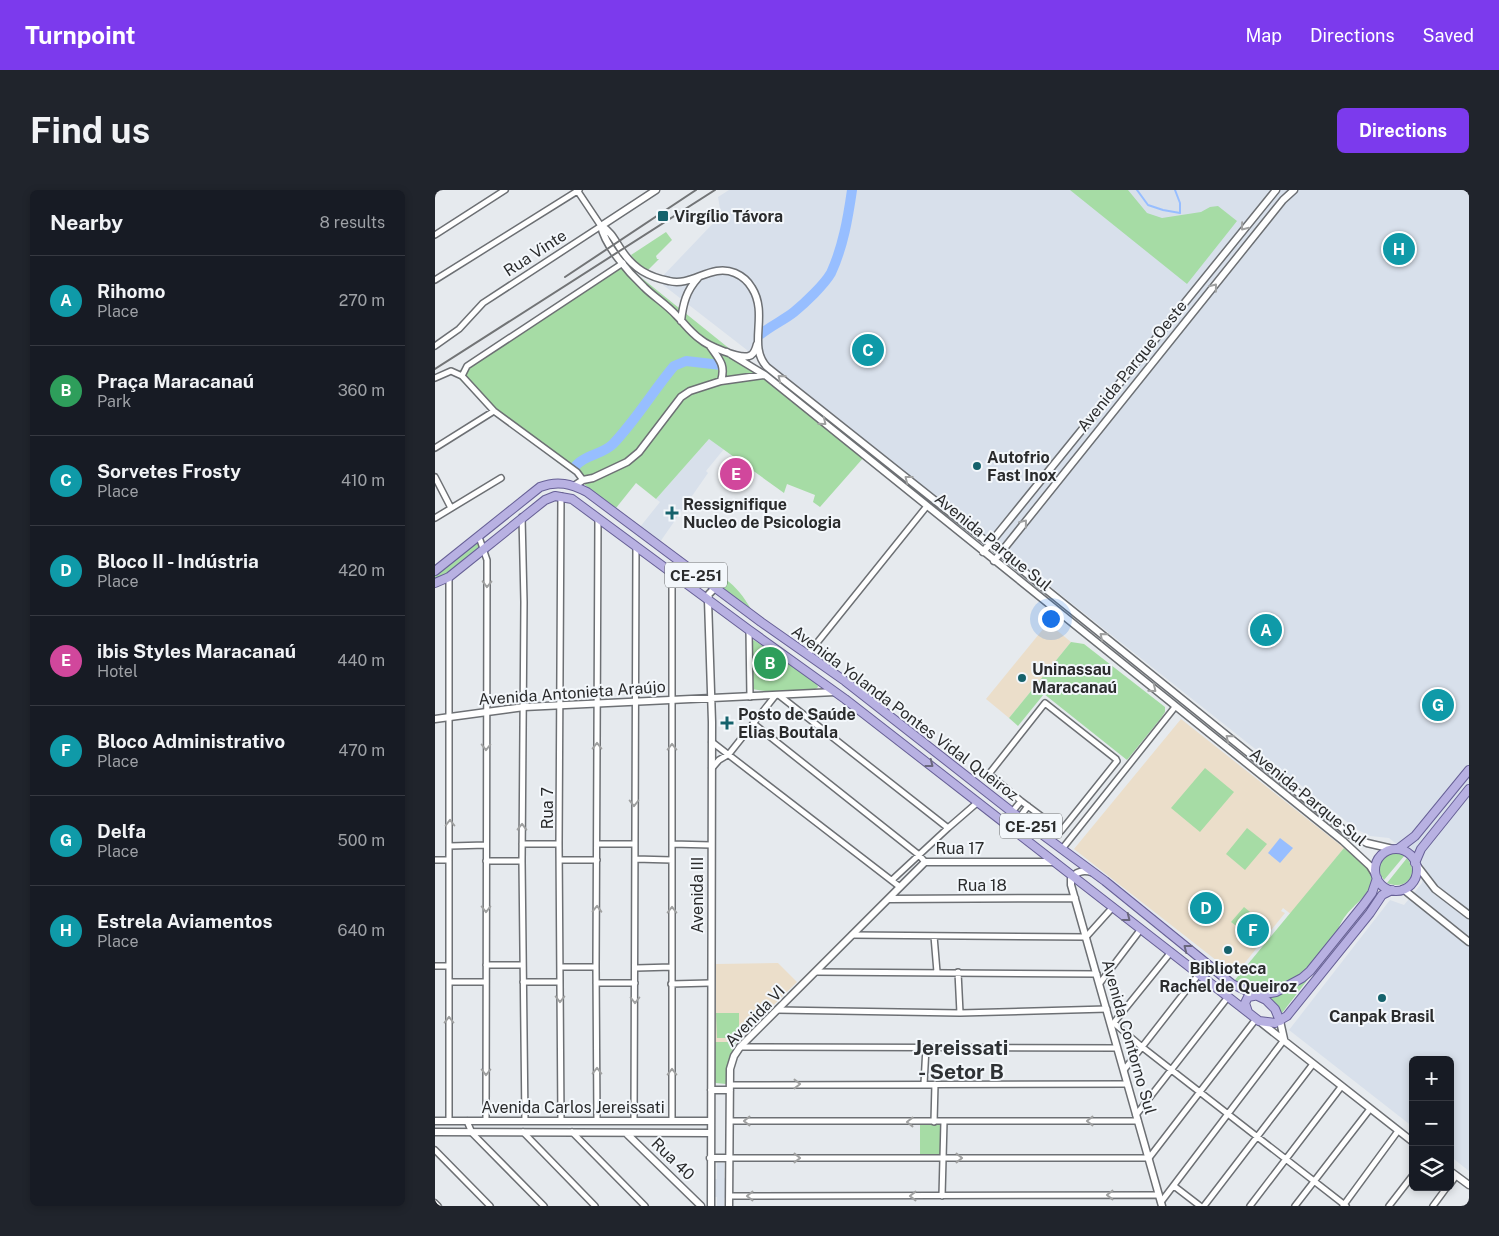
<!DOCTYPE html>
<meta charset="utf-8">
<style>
body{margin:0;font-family:"Public Sans",sans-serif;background:#20242c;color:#f1f3f6}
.controls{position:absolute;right:15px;bottom:15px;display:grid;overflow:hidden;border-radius:8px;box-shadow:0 2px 8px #0003}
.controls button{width:45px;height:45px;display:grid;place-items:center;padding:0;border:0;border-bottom:1px solid #363941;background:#171b24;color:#f1f3f6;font:25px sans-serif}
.you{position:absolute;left:615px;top:428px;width:18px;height:18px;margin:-12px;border:4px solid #fff;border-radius:50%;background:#1a73e8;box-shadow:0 0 0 8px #1a73e833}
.badge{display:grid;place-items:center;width:32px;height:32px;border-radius:50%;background:#7c3aed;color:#fff;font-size:16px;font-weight:700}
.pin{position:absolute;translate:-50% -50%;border:2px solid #fff;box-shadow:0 1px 5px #0006}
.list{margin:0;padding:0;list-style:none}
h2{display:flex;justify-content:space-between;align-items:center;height:65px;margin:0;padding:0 20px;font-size:21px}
h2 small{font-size:16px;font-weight:400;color:#9ea1a6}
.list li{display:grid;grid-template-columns:32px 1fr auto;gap:15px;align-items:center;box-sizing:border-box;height:90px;padding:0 20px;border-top:1px solid #363941}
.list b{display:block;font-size:19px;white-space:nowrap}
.list p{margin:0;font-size:16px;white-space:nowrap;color:#9ea1a6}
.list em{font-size:16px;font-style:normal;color:#9ea1a6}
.icon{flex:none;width:28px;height:28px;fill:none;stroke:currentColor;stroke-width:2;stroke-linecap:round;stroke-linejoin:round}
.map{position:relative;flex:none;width:1034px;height:1016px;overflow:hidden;border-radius:8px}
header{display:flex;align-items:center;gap:30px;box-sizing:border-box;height:70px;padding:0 25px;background:#7c3aed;color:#fff}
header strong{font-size:24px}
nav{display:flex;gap:28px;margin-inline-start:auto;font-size:18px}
.intro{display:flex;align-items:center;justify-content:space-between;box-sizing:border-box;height:120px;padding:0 30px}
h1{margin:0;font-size:35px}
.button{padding:12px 22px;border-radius:8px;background:#7c3aed;color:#fff;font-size:18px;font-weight:700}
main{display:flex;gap:30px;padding:0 30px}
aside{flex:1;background:#171b24;border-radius:8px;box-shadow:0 2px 8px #0003}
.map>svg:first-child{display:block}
.built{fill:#d8e0eb}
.education{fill:#ebdeca}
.green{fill:#a6dca5}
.water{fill:#97beff}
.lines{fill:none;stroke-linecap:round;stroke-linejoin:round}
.stream{stroke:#97beff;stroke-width:2}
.river{stroke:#97beff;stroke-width:10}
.minor-casing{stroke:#6d7074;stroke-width:8}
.tertiary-casing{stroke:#6d7074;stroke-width:9}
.primary-casing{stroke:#676096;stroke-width:10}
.minor{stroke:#fff;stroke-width:5}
.tertiary{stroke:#fff;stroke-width:6}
.primary{stroke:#b8b1e2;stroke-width:8}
.rail{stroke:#727476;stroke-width:2}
.oneway{stroke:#9fa0a0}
.oneway2{stroke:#6a677e}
.poi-dot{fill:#15626c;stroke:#f3f7fb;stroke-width:2}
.labels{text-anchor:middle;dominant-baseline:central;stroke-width:4;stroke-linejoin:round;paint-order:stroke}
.shield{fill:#f3f7fb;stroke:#66686a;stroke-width:1}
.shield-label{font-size:15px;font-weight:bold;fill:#2a2b2c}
.poi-label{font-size:16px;font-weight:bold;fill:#2a2b2c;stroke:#f3f7fb;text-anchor:start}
.street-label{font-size:16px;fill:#2a2b2c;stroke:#f3f7fb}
.district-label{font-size:21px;font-weight:bold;fill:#2e3134;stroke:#f3f7fb}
</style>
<header>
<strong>Turnpoint</strong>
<nav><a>Map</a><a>Directions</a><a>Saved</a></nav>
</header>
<div class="intro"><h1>Find us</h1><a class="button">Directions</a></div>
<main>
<aside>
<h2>Nearby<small>8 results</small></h2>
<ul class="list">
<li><span class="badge" style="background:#0f9aa8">A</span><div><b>Rihomo</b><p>Place</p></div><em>270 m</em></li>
<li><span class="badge" style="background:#2e9e5b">B</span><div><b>Praça Maracanaú</b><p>Park</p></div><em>360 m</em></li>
<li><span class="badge" style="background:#0f9aa8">C</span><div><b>Sorvetes Frosty</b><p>Place</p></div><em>410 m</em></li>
<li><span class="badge" style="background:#0f9aa8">D</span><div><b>Bloco II - Indústria</b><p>Place</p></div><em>420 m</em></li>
<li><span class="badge" style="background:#d1479c">E</span><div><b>ibis Styles Maracanaú</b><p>Hotel</p></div><em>440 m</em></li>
<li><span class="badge" style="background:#0f9aa8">F</span><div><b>Bloco Administrativo</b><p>Place</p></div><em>470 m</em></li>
<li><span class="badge" style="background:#0f9aa8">G</span><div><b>Delfa</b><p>Place</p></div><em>500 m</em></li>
<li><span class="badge" style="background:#0f9aa8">H</span><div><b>Estrela Aviamentos</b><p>Place</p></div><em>640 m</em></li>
</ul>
</aside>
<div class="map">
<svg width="1034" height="1016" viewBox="0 0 1034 1016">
<rect width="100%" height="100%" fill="#e6eaee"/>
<path class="built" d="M294 0H1034V981L1015 966V870H978V937L854 840 955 710 969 715 987 693 989 676 954 648 935 646 921 639 539 336 223 91 286 25 283 7Z
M274 249 289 259 271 281 273 283 225 352 205 337 225 312 221 309Z
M282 973H289V988L292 989V1007L289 1008V1016H282V1007H279V989H282Z"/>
<path class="education" d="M613 433 636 452 574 528 551 509Z
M746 529 909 658 858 721 857 725 848 718 846 721 850 723 800 785 639 659Z
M343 773 362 792 301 852H280L281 774Z"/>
<path class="green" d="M635 0H693L712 23 727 28 766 22 775 17 783 16 802 31 752 94Z
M231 42 237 50 221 66 222 69H224L213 80 203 75 196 65Z
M190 73 203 85 429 267 385 317 378 312 380 305 352 294 349 303 274 249 221 309 201 293 181 318 150 295V289L130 278 59 223 19 184Z
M44 349 52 359 0 395V382Z
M256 374C283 380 302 394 316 419Z
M319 450 382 493 383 497 381 499 336 502 317 499V452Z
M636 452 649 454 730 517V522L726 528 692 570 609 504 583 536 574 528Z
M770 578 799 602 765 642 736 618Z
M812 638 832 654 810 680 791 664Z
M909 658 935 680 938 689C931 711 918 713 907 731 905 734 904 738 902 741 887 766 856 804 824 801 815 801 807 795 799 791Z
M958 662 970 665 949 690C940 679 945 667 958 662Z
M972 668C985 685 971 701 952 693Z
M809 717 820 726 808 741 796 732Z
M874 788 847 823 839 813 833 808 851 802Z
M281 823H304V848H282Z
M278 852H301L294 870 291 894 281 893 278 890Z
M485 934 505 935V964H485Z"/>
<path class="water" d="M845 648 858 658 845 673 833 663Z"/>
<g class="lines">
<path class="stream" d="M702 0 713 15 728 20 745 23V13L740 0"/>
<path class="river" d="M326 144C337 135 349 130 359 122 370 113 389 95 396 83 408 57 413 28 417 0
M139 278C148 265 167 265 178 254 201 230 218 201 239 176L251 171 286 175"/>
<defs>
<path id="minor" d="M0 45 70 0
M0 90 144 0
M0 156 24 139 48 113 166 36 142 0
M27 186 32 176 188 73
M0 188 16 181 27 186 59 221 142 282 148 290
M0 258 59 221
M0 287 16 318
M87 327 89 412 87 671 90 931
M0 328 66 288
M44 347 52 370V384L51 931
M14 387V931
M314 440 315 507
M373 464 492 316
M345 506 513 638
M610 513 681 569 682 571 626 641 586 611 554 584Z
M319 534 484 665 490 672
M277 552 465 697
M277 578 284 570 294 564 340 506
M577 622 586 611
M584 628 593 616
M87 654H124
M162 654H199
M237 654 276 655
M15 656 51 655
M627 659 740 517
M200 669 237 670
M0 670H14
M125 670H162
M51 671H87
M457 690 513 638 543 612
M417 745 651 747 678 717
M499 746 502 782
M51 775H88
M0 776H14
M125 777H161
M201 778 237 777
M381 782 662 784
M523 782 525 823
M14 792H51
M88 792H125
M161 793H200
M665 793 706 739
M236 794 275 793
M342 820 525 823 672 819
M679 833 707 857 911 1016
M677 835 736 762
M305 857 682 858
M689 880 764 784
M489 894 491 857
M295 895 692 894
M701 925 793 807
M162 930 161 777 163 328
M199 930 201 356
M32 931 37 943 109 1016
M126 931 124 654 126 306
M237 931V384
M295 931H703
M499 932 500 894
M88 942 160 1016
M137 942 210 1016
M0 960 55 1016
M295 968H714L821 829
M1015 994 1021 986
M739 996 765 1016
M295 1006 724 1005
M507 1006 509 931
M726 1012 849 850
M0 1013 3 1016
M769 1016 878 874
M815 1016 906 897
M860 1016 935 919
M908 1016 963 941
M954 1016 978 985
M998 1016 1012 997"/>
<path id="tertiary" d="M166 36C177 42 180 51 187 61 199 79 214 87 234 91 257 97 276 73 300 83 307 86 313 91 317 98 334 125 312 156 332 177L566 363 914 644 932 653 958 659
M166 36C170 56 194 83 209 97 219 107 231 114 241 125 249 133 255 142 265 149 273 156 304 169 314 166 319 165 321 158 322 154
M166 36 221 0
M246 131C248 114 251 101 263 88
M292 162 330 185 908 651 935 676 940 684
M286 191 329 185
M139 296 148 290 158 288 192 272 204 262 246 207 255 201 286 191C291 175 284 169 275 156
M548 362 841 0
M559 371 848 10 859 0
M0 529 89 517 400 502
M980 673 1000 699 1034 725
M657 682C648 680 641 681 636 689V695L727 1016
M968 699 1034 752
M454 709 640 708
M824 831 978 952
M845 831 849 849
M276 900H295
M0 931H276
M0 942 276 943
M191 943 266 1016
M275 968H295
M1015 981 1034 995
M276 1016 277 532 273 410 274 404 280 398
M294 1016 295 879 299 866 305 857 490 672H620"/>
<path id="primary" d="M0 381 105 297C123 290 136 294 152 302L326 432 410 491 577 622 670 691 797 794 831 810 840 819 845 831
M0 393 14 387 110 310 120 306 137 309 314 440 410 509 824 831 840 833 852 826 935 723 947 705 957 700
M963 659 980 646 1034 580
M940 680a21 21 0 1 1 42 0a21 21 0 1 1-42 0Z
M980 673 986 659 1034 599
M813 822 810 813 813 807 841 802 867 788 875 781 929 714 937 703 942 688"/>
</defs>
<use href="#minor" class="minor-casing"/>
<use href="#tertiary" class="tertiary-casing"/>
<use href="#primary" class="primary-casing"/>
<use href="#minor" class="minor"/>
<use href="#tertiary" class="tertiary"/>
<use href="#primary" class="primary"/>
<path class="rail" d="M130 87 261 0
M0 179 280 0"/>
</g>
<defs><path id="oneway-chevron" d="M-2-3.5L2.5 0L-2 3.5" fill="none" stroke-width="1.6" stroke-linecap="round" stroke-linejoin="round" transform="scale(1.25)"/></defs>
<g class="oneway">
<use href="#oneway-chevron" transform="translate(809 37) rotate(129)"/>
<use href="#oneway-chevron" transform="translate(779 97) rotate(-51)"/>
<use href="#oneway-chevron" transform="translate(346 188) rotate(-141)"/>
<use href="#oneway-chevron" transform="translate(388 232) rotate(39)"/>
<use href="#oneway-chevron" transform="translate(473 289) rotate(-142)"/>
<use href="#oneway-chevron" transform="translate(589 333) rotate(-51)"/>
<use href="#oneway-chevron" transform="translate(52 394) rotate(91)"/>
<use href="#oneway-chevron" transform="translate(668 446) rotate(-141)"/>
<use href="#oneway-chevron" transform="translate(718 499) rotate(39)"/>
<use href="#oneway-chevron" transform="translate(794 548) rotate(-141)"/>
<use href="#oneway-chevron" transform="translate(162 556) rotate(-90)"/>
<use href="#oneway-chevron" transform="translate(51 557) rotate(90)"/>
<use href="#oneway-chevron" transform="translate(237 557) rotate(-90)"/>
<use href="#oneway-chevron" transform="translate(199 613) rotate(90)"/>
<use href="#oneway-chevron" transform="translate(15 633) rotate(-90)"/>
<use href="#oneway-chevron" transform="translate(87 637) rotate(-89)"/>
<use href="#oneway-chevron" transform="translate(51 719) rotate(90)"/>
<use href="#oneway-chevron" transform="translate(162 719) rotate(-89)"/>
<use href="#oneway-chevron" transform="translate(237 720) rotate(-90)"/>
<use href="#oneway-chevron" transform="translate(125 809) rotate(90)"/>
<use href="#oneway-chevron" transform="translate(200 810) rotate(90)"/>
<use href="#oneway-chevron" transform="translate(14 830) rotate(-90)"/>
<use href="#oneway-chevron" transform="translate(162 881) rotate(-90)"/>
<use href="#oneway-chevron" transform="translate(51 882) rotate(90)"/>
<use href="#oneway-chevron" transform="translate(237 882) rotate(-90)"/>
<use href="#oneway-chevron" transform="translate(362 894)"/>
<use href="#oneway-chevron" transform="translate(312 931) rotate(-180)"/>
<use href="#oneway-chevron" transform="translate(655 931) rotate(180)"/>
<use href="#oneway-chevron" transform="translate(475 932) rotate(-180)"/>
<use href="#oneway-chevron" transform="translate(362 968)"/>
<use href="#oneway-chevron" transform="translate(524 968)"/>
<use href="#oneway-chevron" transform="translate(675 1005) rotate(180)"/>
<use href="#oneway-chevron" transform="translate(315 1006) rotate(180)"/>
<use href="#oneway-chevron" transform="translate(478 1006) rotate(180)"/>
</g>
<g class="oneway2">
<use href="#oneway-chevron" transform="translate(495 574) rotate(38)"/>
<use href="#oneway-chevron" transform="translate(692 728) rotate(38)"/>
<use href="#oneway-chevron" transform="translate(752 758) rotate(-142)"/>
</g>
<g class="poi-dot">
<rect x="222" y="20" width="12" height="12" rx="2.5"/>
<circle cx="542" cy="276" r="5"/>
<path d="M234.5 315.5h5v5h5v5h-5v5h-5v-5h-5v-5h5z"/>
<circle cx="587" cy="488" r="5"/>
<path d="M289.5 525.5h5v5h5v5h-5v5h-5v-5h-5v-5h5z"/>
<circle cx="793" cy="760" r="5"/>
<circle cx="947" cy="808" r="5"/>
</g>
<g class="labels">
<g class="shield">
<rect x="230" y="372.5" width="62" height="25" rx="4"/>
<rect x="565" y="623.5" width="62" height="25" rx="4"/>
</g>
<g class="shield-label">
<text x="261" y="385">CE-251</text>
<text x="596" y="636">CE-251</text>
</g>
<g class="poi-label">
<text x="239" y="26">Virgílio Távora</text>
<text x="552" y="267">Autofrio<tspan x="552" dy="18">Fast Inox</tspan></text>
<text x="248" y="314">Ressignifique<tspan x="248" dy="18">Nucleo de Psicologia</tspan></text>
<text x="597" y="479">Uninassau<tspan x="597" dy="18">Maracanaú</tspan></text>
<text x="303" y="524">Posto de Saúde<tspan x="303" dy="18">Elias Boutala</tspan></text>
<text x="793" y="778" text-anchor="middle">Biblioteca<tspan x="793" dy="18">Rachel de Queiroz</tspan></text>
<text x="947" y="826" text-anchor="middle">Canpak Brasil</text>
</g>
<g class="street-label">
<text transform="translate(100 63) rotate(-33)">Rua Vinte</text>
<text transform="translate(697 176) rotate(-51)">Avenida Parque Oeste</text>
<text transform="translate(558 352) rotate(39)">Avenida Parque Sul</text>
<text transform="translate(137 503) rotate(-4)">Avenida Antonieta Araújo</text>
<text transform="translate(470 523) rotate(37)">Avenida Yolanda Pontes Vidal Queiroz</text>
<text transform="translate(873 607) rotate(39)">Avenida Parque Sul</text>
<text transform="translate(112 618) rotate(-90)">Rua 7</text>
<text x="525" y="658">Rua 17</text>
<text x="547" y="695">Rua 18</text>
<text transform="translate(262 705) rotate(-90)">Avenida III</text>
<text transform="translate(320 826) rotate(-46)">Avenida VI</text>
<text transform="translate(694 847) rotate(74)">Avenida Contorno Sul</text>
<text x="138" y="917">Avenida Carlos Jereissati</text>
<text transform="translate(238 969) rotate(44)">Rua 40</text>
</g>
<g class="district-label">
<text x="526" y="857">Jereissati<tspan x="526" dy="24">- Setor B</tspan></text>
</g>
</g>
</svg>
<div class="controls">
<button>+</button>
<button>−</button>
<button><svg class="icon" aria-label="layers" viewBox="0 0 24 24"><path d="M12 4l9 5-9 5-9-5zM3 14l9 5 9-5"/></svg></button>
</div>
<div class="you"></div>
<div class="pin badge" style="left:831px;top:440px;background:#0f9aa8">A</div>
<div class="pin badge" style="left:335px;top:473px;background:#2e9e5b">B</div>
<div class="pin badge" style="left:433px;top:160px;background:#0f9aa8">C</div>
<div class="pin badge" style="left:771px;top:718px;background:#0f9aa8">D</div>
<div class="pin badge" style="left:301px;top:284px;background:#d1479c">E</div>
<div class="pin badge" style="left:818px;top:740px;background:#0f9aa8">F</div>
<div class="pin badge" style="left:1003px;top:515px;background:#0f9aa8">G</div>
<div class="pin badge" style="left:964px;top:59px;background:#0f9aa8">H</div>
</div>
</main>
